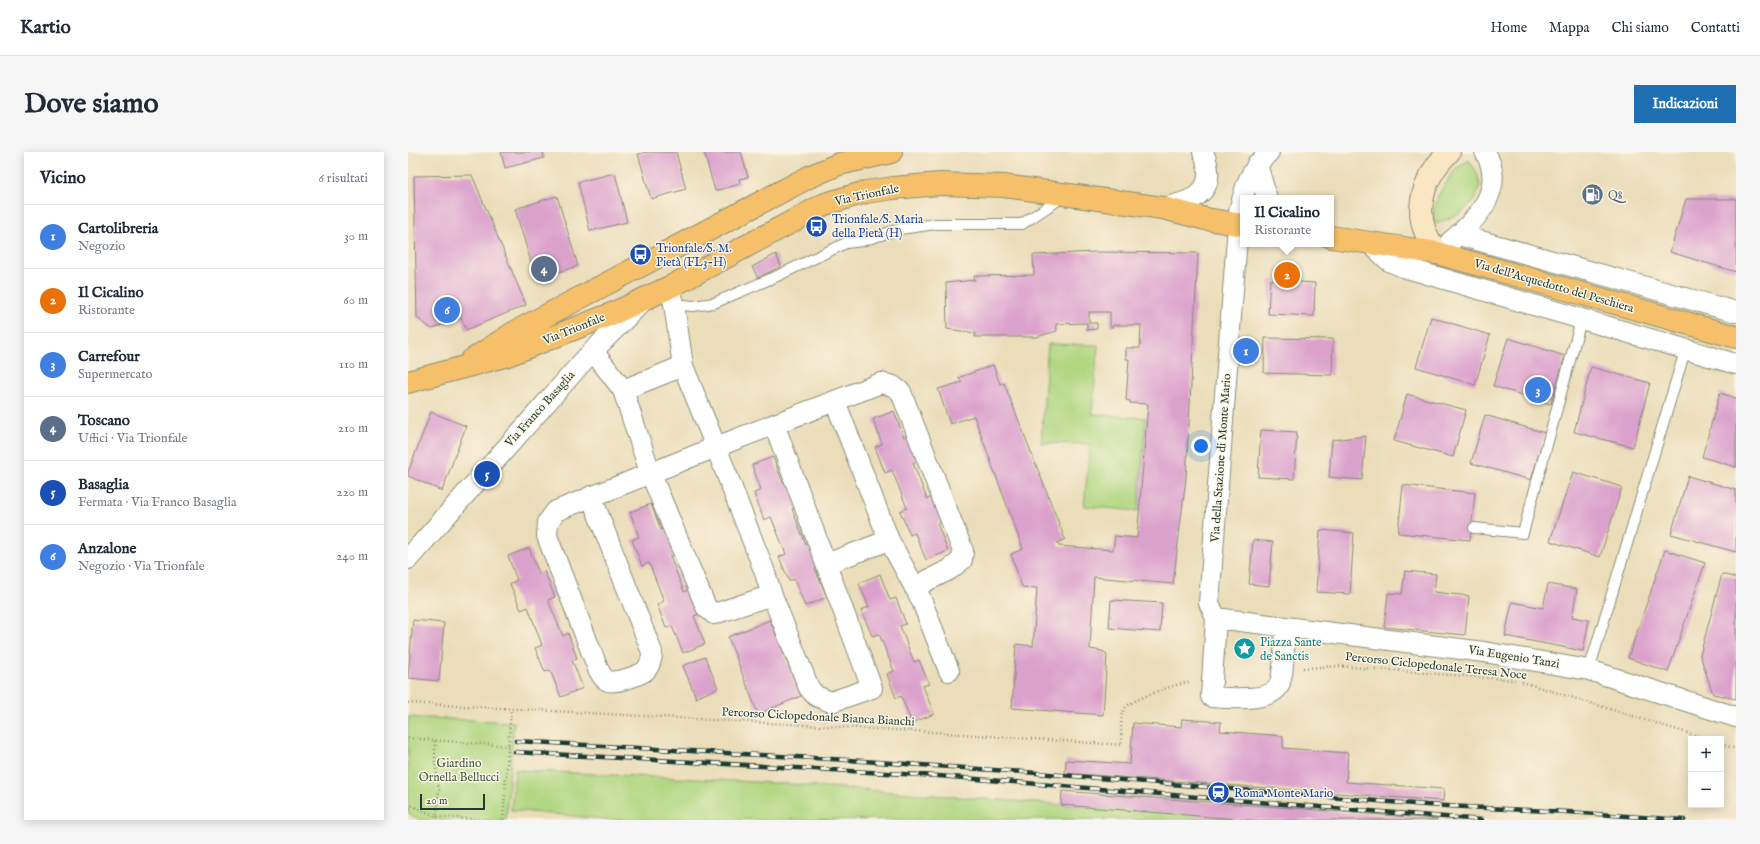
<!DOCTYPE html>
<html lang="it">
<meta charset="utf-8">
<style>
body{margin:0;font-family:"IM FELL English",serif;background:#f6f6f7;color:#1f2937}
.controls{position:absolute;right:12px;bottom:12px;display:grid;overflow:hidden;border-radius:0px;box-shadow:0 2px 10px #0003}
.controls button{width:36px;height:36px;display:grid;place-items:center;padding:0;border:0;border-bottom:1px solid #e0e1e3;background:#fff;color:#1f2937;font:20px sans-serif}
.scale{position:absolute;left:12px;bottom:10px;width:65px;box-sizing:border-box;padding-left:4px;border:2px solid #1f3d34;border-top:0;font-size:11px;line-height:14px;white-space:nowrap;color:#1f3d34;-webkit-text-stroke:3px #fcf5e5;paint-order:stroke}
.you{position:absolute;left:793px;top:294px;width:14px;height:14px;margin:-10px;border:3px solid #fff;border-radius:50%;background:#1a73e8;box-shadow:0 0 0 6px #1a73e833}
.badge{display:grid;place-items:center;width:26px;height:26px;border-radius:50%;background:#1f6fb2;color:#fff;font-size:13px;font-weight:700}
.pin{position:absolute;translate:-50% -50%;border:2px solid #fff;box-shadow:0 1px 4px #0006}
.popup{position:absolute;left:832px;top:43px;width:94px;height:52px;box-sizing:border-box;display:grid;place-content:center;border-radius:0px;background:#fff;filter:drop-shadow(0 1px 3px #0005);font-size:13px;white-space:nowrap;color:#747a83}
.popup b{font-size:15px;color:#1f2937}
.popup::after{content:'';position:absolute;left:50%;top:100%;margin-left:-8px;border:8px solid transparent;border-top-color:#fff}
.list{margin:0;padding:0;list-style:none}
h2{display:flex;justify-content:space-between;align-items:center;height:52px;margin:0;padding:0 16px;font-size:17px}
h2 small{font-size:13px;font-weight:400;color:#747a83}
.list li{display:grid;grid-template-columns:26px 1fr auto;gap:12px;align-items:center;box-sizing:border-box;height:64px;padding:0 16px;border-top:1px solid #e0e1e3}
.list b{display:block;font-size:15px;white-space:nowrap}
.list p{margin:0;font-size:13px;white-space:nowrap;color:#747a83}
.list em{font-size:13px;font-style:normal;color:#747a83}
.map{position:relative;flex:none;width:1328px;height:668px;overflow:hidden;border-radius:0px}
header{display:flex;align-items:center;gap:24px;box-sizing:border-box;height:56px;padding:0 20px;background:#fff;border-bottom:1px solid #e0e1e3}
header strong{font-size:19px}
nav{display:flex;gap:22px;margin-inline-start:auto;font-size:14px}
.intro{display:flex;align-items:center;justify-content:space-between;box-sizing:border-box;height:96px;padding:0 24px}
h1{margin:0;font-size:28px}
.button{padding:10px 18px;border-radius:0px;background:#1f6fb2;color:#fff;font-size:14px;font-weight:700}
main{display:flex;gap:24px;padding:0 24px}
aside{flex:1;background:#fff;border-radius:0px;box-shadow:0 2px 10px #0003}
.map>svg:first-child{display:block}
.green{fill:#b1d781;stroke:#688a5a}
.building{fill:#dba1cd}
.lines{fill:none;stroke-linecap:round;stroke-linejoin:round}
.service-casing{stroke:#858d76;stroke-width:12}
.minor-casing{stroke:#858d76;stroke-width:22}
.secondary-casing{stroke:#858d76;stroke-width:24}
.primary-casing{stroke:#858d76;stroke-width:24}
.path{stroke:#858d76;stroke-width:2.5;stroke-dasharray:1 3;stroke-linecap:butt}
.service{stroke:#fff;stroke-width:10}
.minor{stroke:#fff;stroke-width:20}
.secondary{stroke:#fbe6c4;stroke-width:22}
.primary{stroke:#f6c06b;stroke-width:22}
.rail-casing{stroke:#1f3d34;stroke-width:4.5}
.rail{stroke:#fcf5e5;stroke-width:3;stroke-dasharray:9;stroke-linecap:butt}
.labels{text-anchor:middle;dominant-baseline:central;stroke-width:3;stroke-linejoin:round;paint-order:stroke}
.street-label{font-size:12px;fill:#1f3d34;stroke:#fcf5e5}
.service-label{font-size:12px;fill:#4e5e75;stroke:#fcf5e5;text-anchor:start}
.transit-label{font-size:12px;fill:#164399;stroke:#fcf5e5;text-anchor:start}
.culture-label{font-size:12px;fill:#0d838f;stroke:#fcf5e5;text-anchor:start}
.park-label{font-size:12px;fill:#3c5c43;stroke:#fcf5e5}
</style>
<header>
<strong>Kartio</strong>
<nav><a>Home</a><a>Mappa</a><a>Chi siamo</a><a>Contatti</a></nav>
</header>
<div class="intro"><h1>Dove siamo</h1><a class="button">Indicazioni</a></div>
<main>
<aside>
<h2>Vicino<small>6 risultati</small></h2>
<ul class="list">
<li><span class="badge" style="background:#3f7fe0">1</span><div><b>Cartolibreria</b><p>Negozio</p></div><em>30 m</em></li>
<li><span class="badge" style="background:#e8710a">2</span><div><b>Il Cicalino</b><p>Ristorante</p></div><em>60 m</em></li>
<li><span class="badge" style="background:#3f7fe0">3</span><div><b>Carrefour</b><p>Supermercato</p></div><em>110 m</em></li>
<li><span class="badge" style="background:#5c6f8a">4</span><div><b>Toscano</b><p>Uffici · Via Trionfale</p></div><em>210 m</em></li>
<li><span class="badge" style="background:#1a4fb4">5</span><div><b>Basaglia</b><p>Fermata · Via Franco Basaglia</p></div><em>220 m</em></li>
<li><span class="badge" style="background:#3f7fe0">6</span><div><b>Anzalone</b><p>Negozio · Via Trionfale</p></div><em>240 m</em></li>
</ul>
</aside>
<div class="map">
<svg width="1328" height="668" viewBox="0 0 1328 668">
<rect width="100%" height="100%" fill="#fcf5e5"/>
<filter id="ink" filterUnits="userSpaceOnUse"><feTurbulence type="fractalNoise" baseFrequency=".025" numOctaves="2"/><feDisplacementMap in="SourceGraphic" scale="8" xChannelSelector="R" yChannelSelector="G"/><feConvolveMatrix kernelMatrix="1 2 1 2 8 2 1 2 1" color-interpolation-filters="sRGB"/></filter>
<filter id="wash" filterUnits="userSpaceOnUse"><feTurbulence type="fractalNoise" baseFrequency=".012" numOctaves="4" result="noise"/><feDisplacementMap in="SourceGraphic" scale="16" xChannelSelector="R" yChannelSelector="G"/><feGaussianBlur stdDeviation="0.9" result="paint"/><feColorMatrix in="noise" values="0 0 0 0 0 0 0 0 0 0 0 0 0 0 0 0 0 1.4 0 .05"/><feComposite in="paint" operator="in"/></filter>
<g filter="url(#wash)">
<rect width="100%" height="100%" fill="#ebddb9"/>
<path class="green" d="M1061 8 1069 21 1072 33 1067 47 1053 61 1028 72 1024 65 1030 44 1047 17Z
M640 192 690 193 684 262 738 266 730 359 676 354 682 292 633 291Z
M0 565 106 570 98 668H12L0 661Z
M107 618 367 631 841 667 205 668 103 658Z"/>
<g id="blocks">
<path class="building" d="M93 0H135L136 6 97 16Z
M239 0H268L278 37 243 47 230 2Z
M296 0H333L340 25 331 27 332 32 307 39Z
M207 21 219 70 182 79 170 30Z
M64 23 118 153 58 178 53 165 24 177 9 166 6 24Z
M149 44 170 114 128 127 107 57Z
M1278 47H1328V120L1262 100Z
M687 100 790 101 778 326 765 432 686 425 682 497 694 499 699 502 695 563 604 556 608 492 625 494 629 436 614 435 603 402 615 397 566 264 542 272 530 237 554 230 550 226 585 213 592 232 596 231 657 387 649 391 651 394 705 398 707 384 729 386 740 252 722 251V249L718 248 721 207H718V196H732L733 173H705V175H702V160H681V171H689V177L679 178V171L648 172 649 179 628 185H567V181L539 177 538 131 567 128 566 124 626 123 625 103Z
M368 102 373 114 350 126 344 115Z
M862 128 907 131 906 164 860 162Z
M1023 165 1082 183 1067 233 1008 215Z
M857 186 925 187 924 223 856 221Z
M1100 186 1157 204 1143 252 1085 234Z
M1183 215 1242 231 1225 295 1166 280Z
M1312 241 1328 246V315L1294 305Z
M999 242 1058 258 1045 305 986 289Z
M486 259 496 285 501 283 512 309 505 311 519 347 525 345 534 369 529 371 540 399 518 408 507 381 502 383 492 359 499 356 484 318 477 321 467 295 474 292 465 267Z
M23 260 58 274 34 339 0 324V320Z
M1077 263 1137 281 1123 328 1063 311Z
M853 278 889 280 886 327 850 325Z
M958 284 954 328 921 325 924 288Z
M365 305 375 331 380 329 391 355 384 357 398 393 404 391 413 415 407 417 419 445 397 454 386 427 381 429 371 405 378 402 363 365 356 368 346 341 353 338 344 313Z
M1165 320 1214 335 1192 405 1142 389Z
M1280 324 1328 338V400L1263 382Z
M995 333 1067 341 1062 388 990 381Z
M243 352 253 378 258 375 268 402 262 404 276 440 282 437 291 462 286 464 297 492 275 501 264 474 258 476 249 452 256 449 241 411 234 414 224 388 231 385 222 360Z
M912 378 946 381 942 442 908 440Z
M845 388 865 390 861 434 841 432Z
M121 396 131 422 136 419 147 445 140 448 155 484 160 481 169 506 164 508 175 536 153 545 142 518 137 520 127 496 134 493 120 455 113 458 102 432 109 428 100 404Z
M1257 398 1297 411 1260 520 1220 506Z
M997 419 1028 422 1026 440 1061 444 1057 483 976 475 980 441 994 442Z
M472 422 482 448 488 446 498 472 492 474 506 510 511 508 521 532 515 534 526 562 504 571 493 544 488 546 479 522 486 519 471 482 464 484 453 458 461 455 451 431Z
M1314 422 1328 426V547L1305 542 1292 503Z
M1140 432 1169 437 1164 465 1181 468 1175 499 1097 484 1104 450 1135 456Z
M703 448 754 451 752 480 701 476Z
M5 468 36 471 31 529 0 526Z
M362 468 393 544 350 562 320 485Z
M297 505 310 536 288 546 275 514Z
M774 567 813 570 812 579 875 584V596L940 601 938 630 1036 637 1035 649 657 621 658 608 722 612 725 571 773 575Z
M654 639 1029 667V668H841L653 653Z"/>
</g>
</g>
<g filter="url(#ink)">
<use href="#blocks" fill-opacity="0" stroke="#858d76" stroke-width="1"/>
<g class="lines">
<defs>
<path id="service" d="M266 152 285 154 306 151 367 125 438 91 454 89 492 77 528 72H614L656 44
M1066 376 1115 381 1173 168
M1181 518 1277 199"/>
<path id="minor" d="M849 12 859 46
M755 56C776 51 803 45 800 18 799 11 798 5 795 0
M1051 83 1328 160
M1042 90C1069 68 1099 36 1077 0
M962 91 981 109 995 115 1328 212
M262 135 266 152 275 214
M185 199 215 238 275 214 308 295 473 231 485 234 493 240 555 399 554 408 541 418 506 435
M183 344 244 500C244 507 243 512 238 518 233 523 206 532 200 529 195 527 193 522 190 517L139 384 140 370 148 359 308 295 356 418 364 443 306 462 298 455 242 320 215 238
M481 388 513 447 541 519
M0 407 178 206 234 150
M418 412 481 388 427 249
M364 443 401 536 408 544 423 550 464 536 366 272
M808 466 801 451 831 60C837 34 841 20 861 0
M877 475C876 492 877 513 872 531 866 551 819 546 803 545L808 466 1076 500 1181 518 1328 565"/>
<path id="secondary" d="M1029 101C1025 94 1020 87 1017 79 1006 51 1020 20 1041 0"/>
<path id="primary" d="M923 85 1029 101 1328 185
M64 208 107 180 401 25 431 12 483 0
M0 230 97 204 206 161 262 135 417 52 458 40 485 36 532 32 596 34 755 56 798 67 835 73"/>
</defs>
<use href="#service" class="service-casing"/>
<use href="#minor" class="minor-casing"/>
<use href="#secondary" class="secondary-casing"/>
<use href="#primary" class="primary-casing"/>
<path class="path" d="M895 516 931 514 1107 528
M1114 530 1299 587
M0 551 524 580 713 593C714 583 711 566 717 556 723 548 771 530 783 530
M0 586 101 594
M27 589V610L31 637 28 668
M1313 592 1328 597
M0 652 28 664 72 668
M95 668 103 557"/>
<use href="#service" class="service"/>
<use href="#minor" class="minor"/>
<use href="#secondary" class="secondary"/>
<use href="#primary" class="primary"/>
<defs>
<path id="rail" d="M108 589 440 608 616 620 1018 653 1160 660 1276 668
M107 600 531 624 1074 668"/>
</defs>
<use href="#rail" class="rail-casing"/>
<use href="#rail" class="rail"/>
</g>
</g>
<defs>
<symbol id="fuel-disc" viewBox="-11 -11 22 22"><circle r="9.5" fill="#5c6f8a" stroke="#fcf5e5"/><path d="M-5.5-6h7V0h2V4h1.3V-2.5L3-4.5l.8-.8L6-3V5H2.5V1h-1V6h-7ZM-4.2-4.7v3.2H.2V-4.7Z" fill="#fff"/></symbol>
<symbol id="bus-disc" viewBox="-11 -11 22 22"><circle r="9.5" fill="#1a4fb4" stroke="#fcf5e5"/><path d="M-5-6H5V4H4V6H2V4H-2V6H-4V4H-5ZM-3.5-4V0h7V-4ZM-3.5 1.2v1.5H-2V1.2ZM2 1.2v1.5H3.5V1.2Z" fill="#fff"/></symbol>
<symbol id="sight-disc" viewBox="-11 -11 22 22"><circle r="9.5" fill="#0f9aa8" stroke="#fcf5e5"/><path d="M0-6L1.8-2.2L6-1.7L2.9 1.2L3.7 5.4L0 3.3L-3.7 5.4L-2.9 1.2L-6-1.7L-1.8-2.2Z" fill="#fff"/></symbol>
<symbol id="station-disc" viewBox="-11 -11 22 22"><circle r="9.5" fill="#1a4fb4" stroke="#fcf5e5"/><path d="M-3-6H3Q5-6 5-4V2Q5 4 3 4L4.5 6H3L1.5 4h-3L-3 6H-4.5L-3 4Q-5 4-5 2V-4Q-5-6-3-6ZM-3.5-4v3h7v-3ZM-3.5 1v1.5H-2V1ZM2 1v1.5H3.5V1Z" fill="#fff"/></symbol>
</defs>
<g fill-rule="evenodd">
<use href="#fuel-disc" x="1172" y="30" width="25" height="25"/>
<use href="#bus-disc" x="396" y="62" width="25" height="25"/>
<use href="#bus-disc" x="220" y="90" width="25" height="25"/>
<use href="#sight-disc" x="824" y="484" width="25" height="25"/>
<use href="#station-disc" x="798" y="628" width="25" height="25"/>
</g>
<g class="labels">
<g class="street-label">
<text transform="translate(459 43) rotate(-12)">Via Trionfale</text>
<text transform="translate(1146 134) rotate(16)">Via dell'Acquedotto del Peschiera</text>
<text transform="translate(166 177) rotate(-22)">Via Trionfale</text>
<text transform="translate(132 257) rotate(-48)">Via Franco Basaglia</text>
<text transform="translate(813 306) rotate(-86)">Via della Stazione di Monte Mario</text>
<text transform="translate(1106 505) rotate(9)">Via Eugenio Tanzi</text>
<text transform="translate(1028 514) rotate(6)">Percorso Ciclopedonale Teresa Noce</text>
<text transform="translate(410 565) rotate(3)">Percorso Ciclopedonale Bianca Bianchi</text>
</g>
<g class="service-label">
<text x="1200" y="43">Q8</text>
</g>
<g class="transit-label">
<text x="424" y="67">Trionfale/S. Maria<tspan x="424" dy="14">della Pietà (H)</tspan></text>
<text x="248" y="96">Trionfale/S. M.<tspan x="248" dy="14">Pietà (FL3-H)</tspan></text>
<text x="826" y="641">Roma Monte Mario</text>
</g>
<g class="culture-label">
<text x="852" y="490">Piazza Sante<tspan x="852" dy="14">de Sanctis</tspan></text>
</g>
<g class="park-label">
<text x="51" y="611">Giardino<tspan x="51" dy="14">Ornella Bellucci</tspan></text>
</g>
</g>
</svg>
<div class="controls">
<button>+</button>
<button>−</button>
</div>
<div class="scale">20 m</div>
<div class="you"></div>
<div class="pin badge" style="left:838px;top:199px;background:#3f7fe0">1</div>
<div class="pin badge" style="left:879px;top:123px;background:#e8710a">2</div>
<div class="popup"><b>Il Cicalino</b>Ristorante</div>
<div class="pin badge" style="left:1130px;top:238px;background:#3f7fe0">3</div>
<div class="pin badge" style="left:136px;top:117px;background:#5c6f8a">4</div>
<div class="pin badge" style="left:79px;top:322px;background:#1a4fb4">5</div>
<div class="pin badge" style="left:39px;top:158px;background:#3f7fe0">6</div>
</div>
</main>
